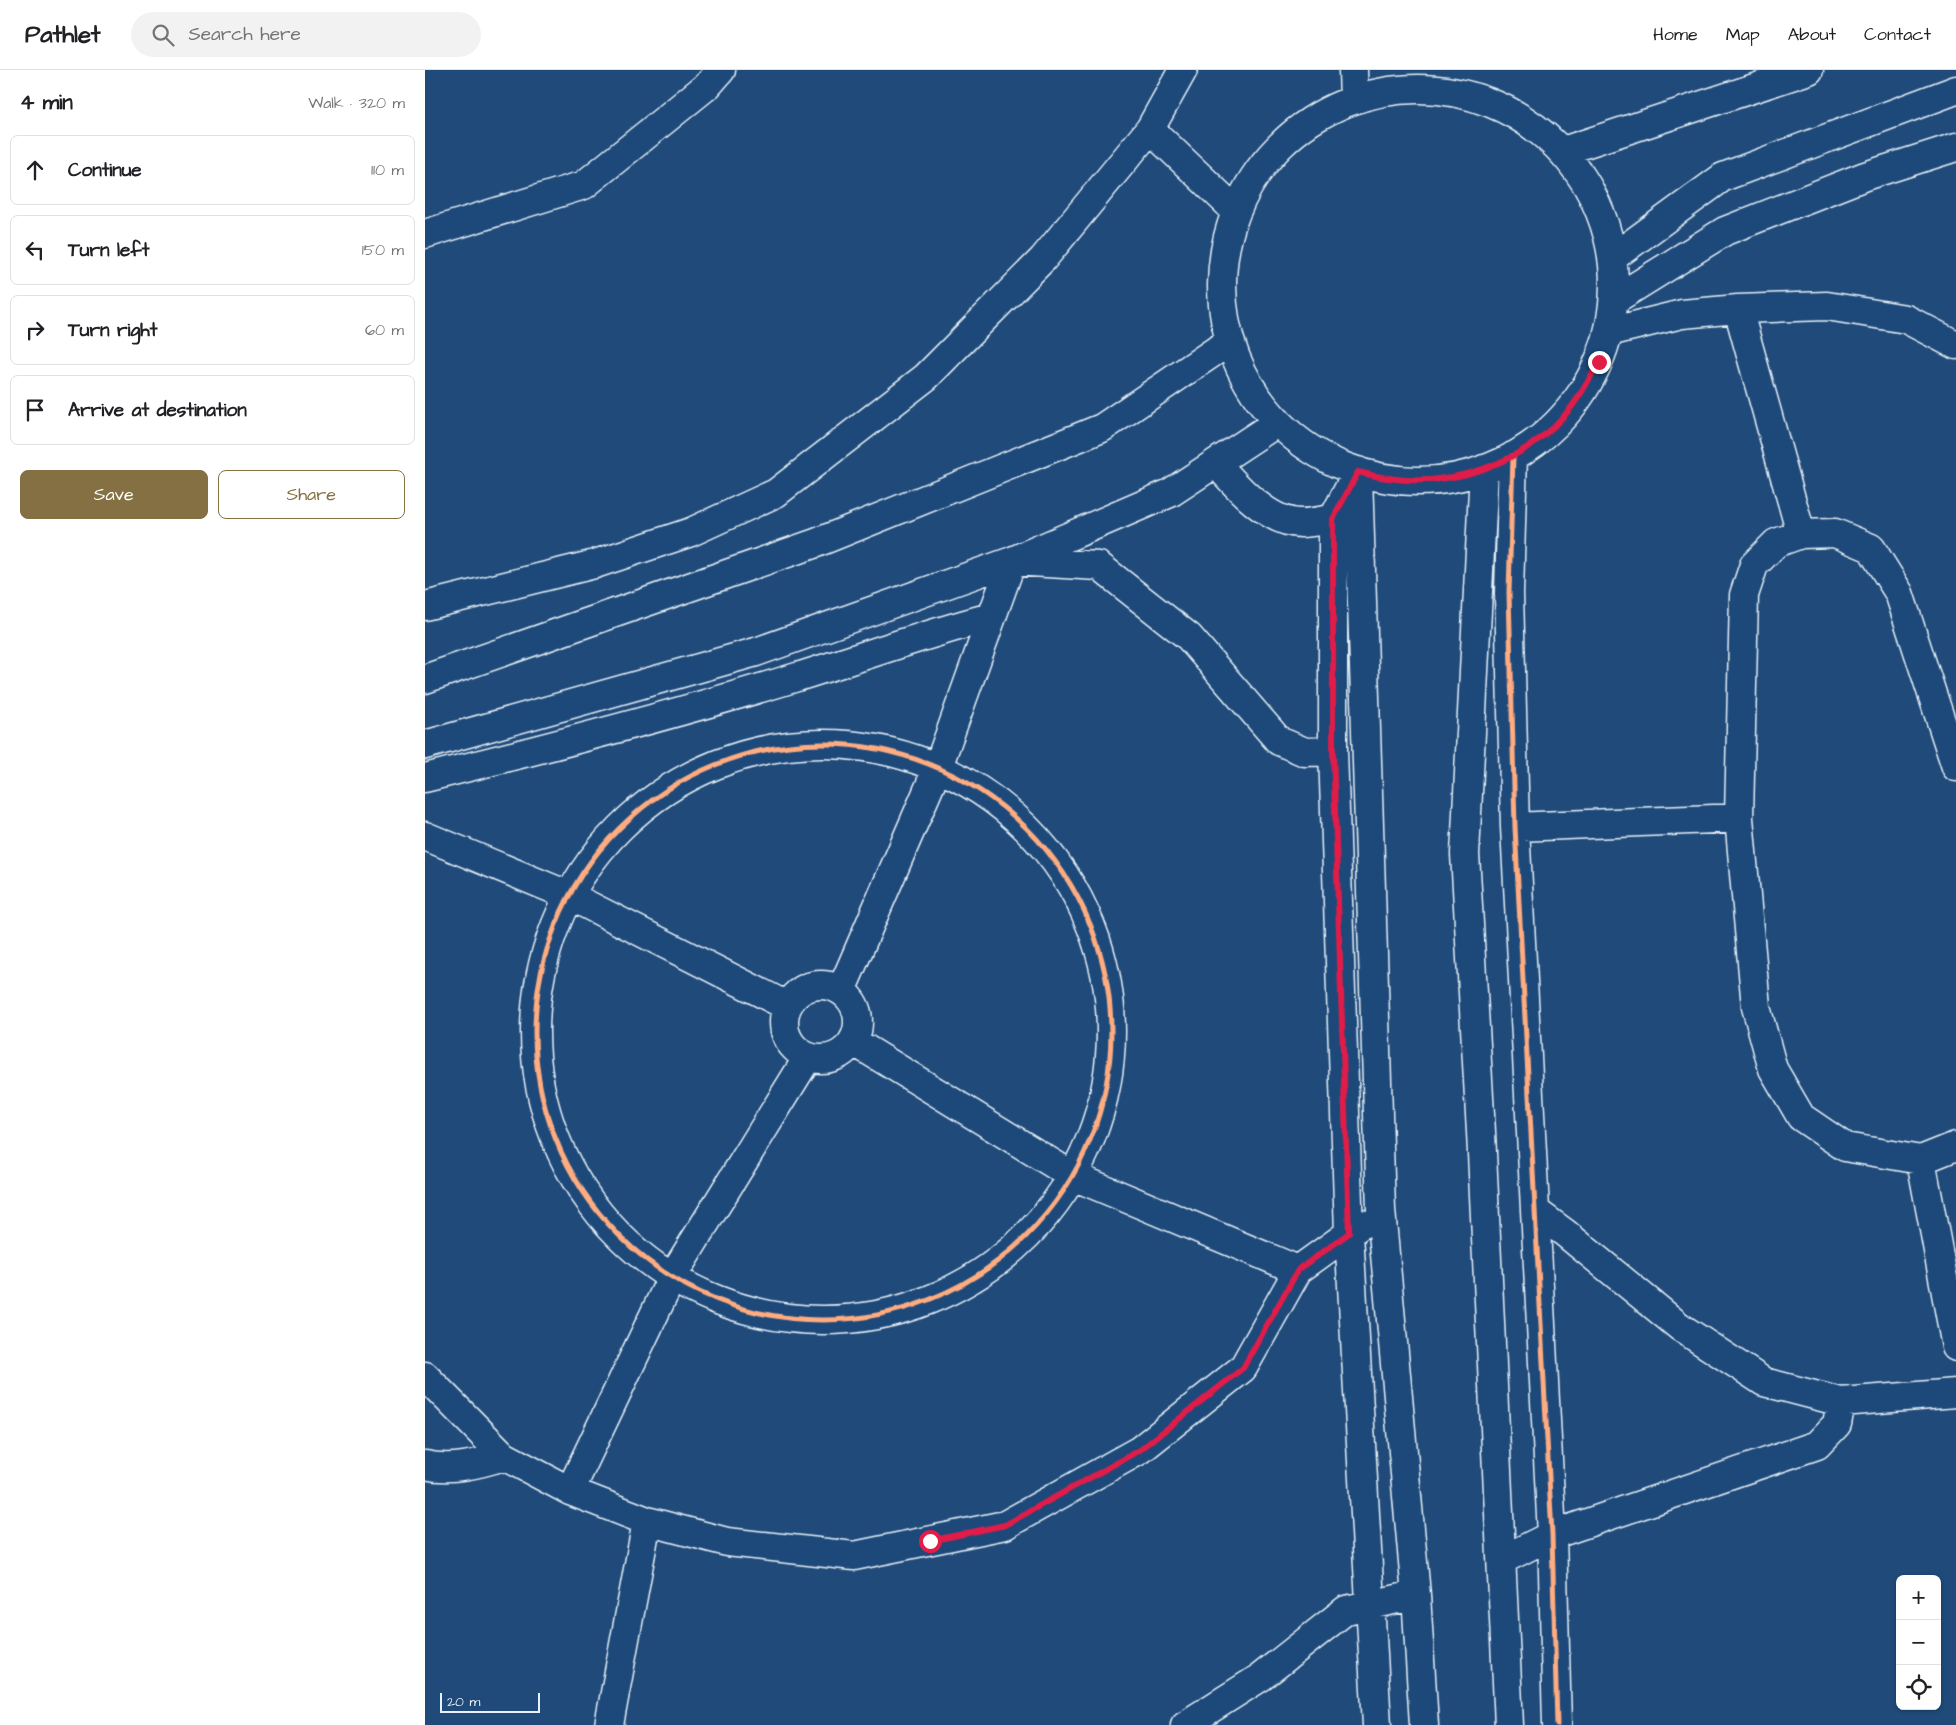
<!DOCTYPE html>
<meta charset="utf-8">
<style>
body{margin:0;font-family:"Architects Daughter",sans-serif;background:#f2f2f2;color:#202124}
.controls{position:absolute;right:15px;bottom:15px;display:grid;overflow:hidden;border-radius:8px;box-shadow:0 1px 4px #0004}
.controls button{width:45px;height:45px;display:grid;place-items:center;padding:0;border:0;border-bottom:1px solid #e0e0e0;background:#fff;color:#202124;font:25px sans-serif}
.scale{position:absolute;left:15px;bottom:12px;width:100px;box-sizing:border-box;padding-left:5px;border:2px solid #e8f1f8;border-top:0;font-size:14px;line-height:18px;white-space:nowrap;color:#e8f1f8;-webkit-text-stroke:4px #1f4a7a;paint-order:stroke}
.stop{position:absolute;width:15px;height:15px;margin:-11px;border:4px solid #e11d48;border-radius:50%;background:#fff}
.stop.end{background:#e11d48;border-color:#fff;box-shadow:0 1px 5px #0008}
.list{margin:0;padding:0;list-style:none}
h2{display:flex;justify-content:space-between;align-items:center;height:65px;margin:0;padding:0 20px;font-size:21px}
h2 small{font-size:16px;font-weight:400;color:#757577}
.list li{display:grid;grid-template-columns:32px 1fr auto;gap:15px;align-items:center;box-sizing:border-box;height:70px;margin:0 10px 10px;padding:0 10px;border:1px solid #e0e0e0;border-radius:8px}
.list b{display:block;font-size:19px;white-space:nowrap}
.list em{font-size:16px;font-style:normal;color:#757577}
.actions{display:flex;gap:10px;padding:15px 20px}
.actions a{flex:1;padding:11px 0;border:1px solid #847042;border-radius:8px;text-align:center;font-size:18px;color:#847042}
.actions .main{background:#847042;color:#fff}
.icon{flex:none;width:28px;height:28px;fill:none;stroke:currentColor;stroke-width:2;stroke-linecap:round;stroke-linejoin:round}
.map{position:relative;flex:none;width:1531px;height:1655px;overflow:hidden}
header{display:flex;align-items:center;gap:30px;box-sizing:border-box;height:70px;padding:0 25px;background:#fff;border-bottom:1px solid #e0e0e0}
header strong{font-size:24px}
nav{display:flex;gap:28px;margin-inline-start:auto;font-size:18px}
.search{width:350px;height:45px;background:#f2f2f2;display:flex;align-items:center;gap:12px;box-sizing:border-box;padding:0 18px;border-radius:28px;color:#757577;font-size:19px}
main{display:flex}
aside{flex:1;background:#fff}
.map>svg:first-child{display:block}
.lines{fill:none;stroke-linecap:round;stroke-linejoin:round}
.minor-casing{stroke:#e8f1f8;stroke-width:31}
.minor{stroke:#1f4a7a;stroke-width:28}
.cycleway-casing{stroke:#1f4a7a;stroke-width:8}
.cycleway{stroke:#ffac80;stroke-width:5}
.route{stroke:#e11d48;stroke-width:6}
</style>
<header>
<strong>Pathlet</strong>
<div class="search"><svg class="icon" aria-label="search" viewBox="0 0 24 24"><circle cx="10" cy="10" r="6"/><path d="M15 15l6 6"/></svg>Search here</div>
<nav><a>Home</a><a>Map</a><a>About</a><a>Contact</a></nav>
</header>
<main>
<aside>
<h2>4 min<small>Walk · 320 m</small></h2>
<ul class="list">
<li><svg class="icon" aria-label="ahead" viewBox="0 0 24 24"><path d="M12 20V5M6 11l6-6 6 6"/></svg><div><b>Continue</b></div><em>110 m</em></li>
<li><svg class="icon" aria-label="left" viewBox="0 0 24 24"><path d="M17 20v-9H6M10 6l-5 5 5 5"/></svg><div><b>Turn left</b></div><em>150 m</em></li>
<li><svg class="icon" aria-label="right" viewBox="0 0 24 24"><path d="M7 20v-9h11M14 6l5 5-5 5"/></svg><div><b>Turn right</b></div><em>60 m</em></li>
<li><svg class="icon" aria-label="arrive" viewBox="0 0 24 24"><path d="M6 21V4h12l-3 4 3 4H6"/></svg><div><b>Arrive at destination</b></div></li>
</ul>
<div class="actions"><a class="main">Save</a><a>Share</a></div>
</aside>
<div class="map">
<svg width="1531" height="1655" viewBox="0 0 1531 1655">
<rect width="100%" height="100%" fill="#1f4a7a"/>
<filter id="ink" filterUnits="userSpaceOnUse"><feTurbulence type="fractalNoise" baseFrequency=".02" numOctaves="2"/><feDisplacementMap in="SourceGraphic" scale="10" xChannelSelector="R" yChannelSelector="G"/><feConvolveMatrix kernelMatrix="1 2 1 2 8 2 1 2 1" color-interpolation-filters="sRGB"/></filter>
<g filter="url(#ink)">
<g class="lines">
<defs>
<path id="minor" d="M928 0 929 30
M797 215a196 196 0 1 1 392 0a196 196 0 1 1-392 0Z
M725 59 811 141
M1138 81 1384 0
M0 164 159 115 283 15 296 0
M1187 188 1298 107 1531 20
M1189 230 1300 161 1440 106 1531 77
M1313 239 1376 464
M1184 262 1257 244 1313 239 1402 236 1481 249 1531 275
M1088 386 1084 523 1090 757 1127 1465 1132 1655
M791 393C811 416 844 454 877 453 887 453 898 450 908 449
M1059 399 1040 784 1056 1062 1084 1655
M933 401 908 449V681L924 1163 952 1655
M933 404 956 1140 991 1525 999 1655
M0 536 170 494 266 462 351 423 501 307 618 189 725 59 758 0
M0 609 391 473 677 358 805 271
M110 962a288 288 0 1 1 576 0a288 288 0 1 1-576 0Z
M0 675 331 582 587 491 745 423 853 352
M1531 697 1474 523 1446 478 1410 463 1376 464 1351 473 1329 495 1319 525 1314 748 1331 937 1348 999 1376 1047 1420 1077 1496 1090 1531 1076
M0 708C125 677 249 645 372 607 437 587 500 564 566 547
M1090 757 1314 748
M0 766 145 826 362 936
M359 952a37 37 0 1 1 74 0a37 37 0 1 1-74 0Z
M416 921 513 697 587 491 674 496 764 567 854 671 880 682 908 681
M428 971 648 1106 873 1200
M1496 1090 1531 1277
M1110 1141 1140 1163 1255 1257 1339 1312 1416 1332 1531 1323
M0 1306 79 1386 145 1421 222 1451 302 1472 429 1486 580 1455 715 1380 818 1298 873 1200 937 1154
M0 1395C27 1401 53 1394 79 1386
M145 1421 247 1207 383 987
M1077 1490 1127 1465 1392 1375 1412 1354 1416 1332
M184 1655 222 1451
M760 1655 836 1607 921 1540 991 1525"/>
</defs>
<use href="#minor" class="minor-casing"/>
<use href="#minor" class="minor"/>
<defs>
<path id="cycleway" d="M1088 386 1084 523 1090 757 1127 1465 1132 1655
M110 962a288 288 0 1 1 576 0a288 288 0 1 1-576 0Z"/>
</defs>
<use href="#cycleway" class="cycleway-casing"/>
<use href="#cycleway" class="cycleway"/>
</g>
</g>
<g class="lines" filter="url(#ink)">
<path class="route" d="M505 1471 580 1455 715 1380 818 1298 873 1200 924 1163 908 681V449L933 402C943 404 953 407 963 408 1027 418 1095 394 1138 347 1153 331 1163 311 1174 292"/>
</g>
</svg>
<div class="controls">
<button>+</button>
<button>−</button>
<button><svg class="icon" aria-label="locate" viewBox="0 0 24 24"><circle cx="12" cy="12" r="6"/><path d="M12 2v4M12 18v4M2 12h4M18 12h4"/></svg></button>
</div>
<div class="scale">20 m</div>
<div class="stop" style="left:505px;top:1471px"></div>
<div class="stop end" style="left:1174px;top:292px"></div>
</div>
</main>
